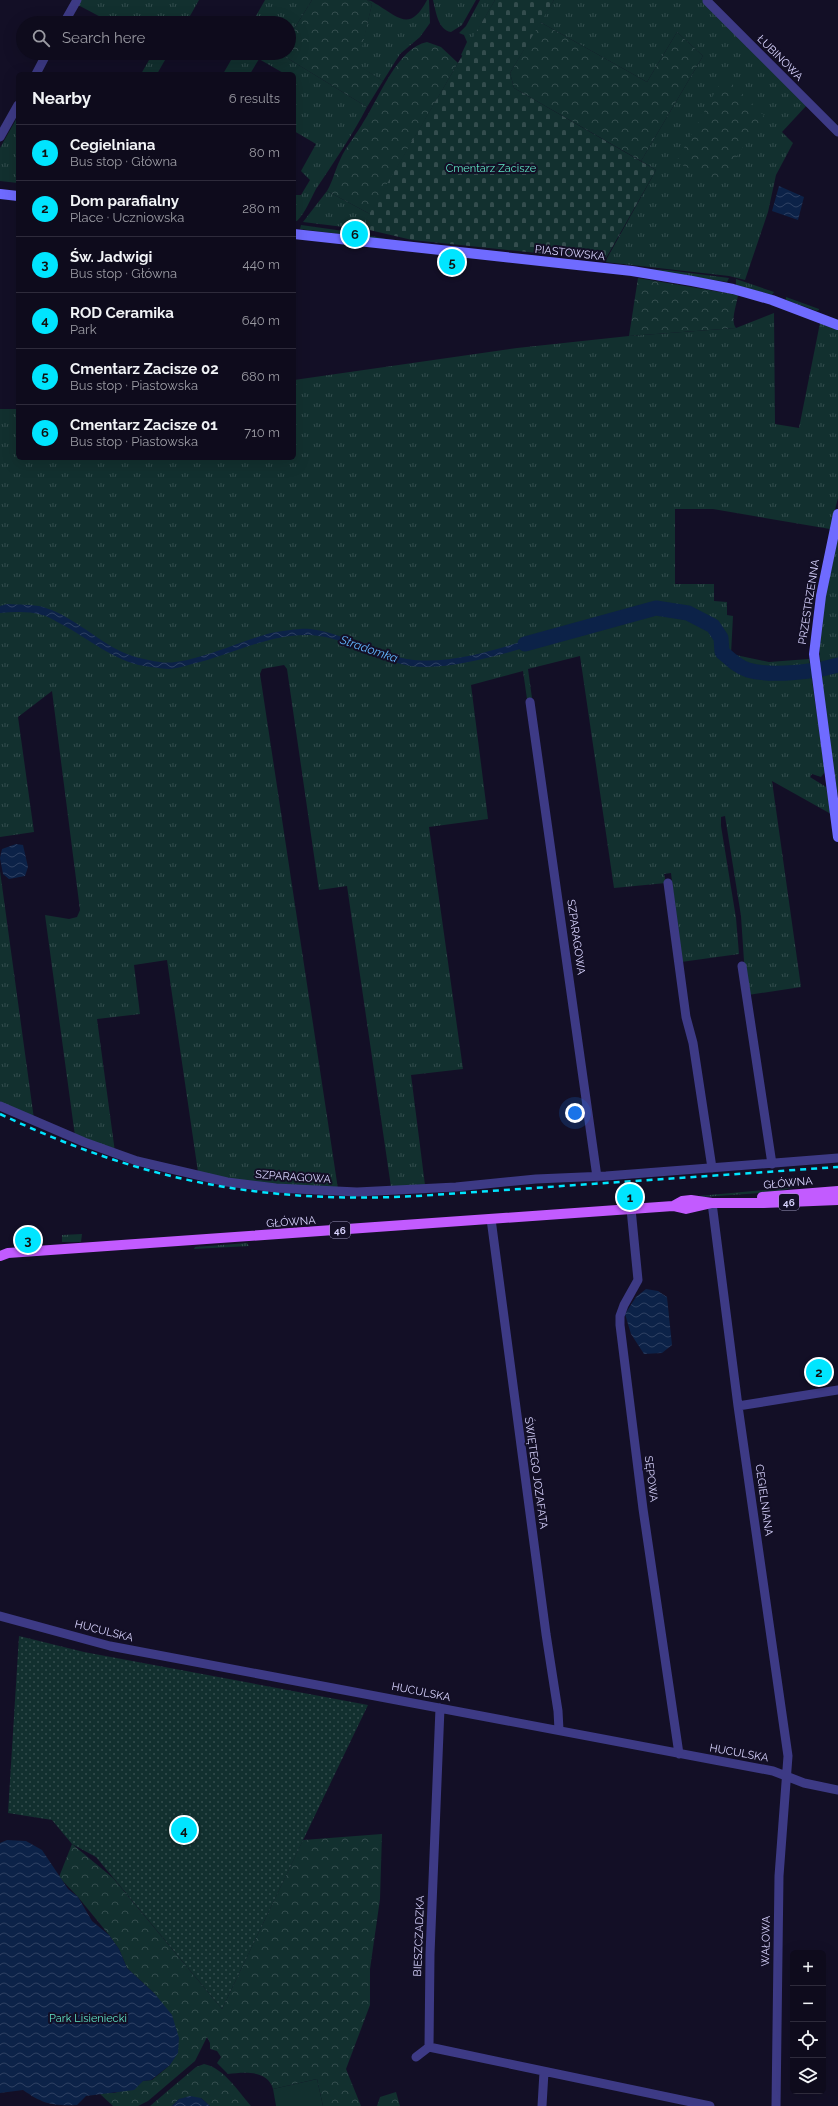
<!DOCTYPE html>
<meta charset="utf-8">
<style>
body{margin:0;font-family:Raleway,sans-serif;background:#1c1929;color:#f1f3f6}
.controls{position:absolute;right:12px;bottom:12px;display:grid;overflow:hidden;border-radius:6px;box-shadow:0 4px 16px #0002}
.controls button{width:36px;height:36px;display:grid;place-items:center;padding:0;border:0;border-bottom:1px solid #2e2b3b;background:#0e0b1c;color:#f1f3f6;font:20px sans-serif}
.you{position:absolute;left:575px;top:1113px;width:14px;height:14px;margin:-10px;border:3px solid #fff;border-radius:50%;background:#1a73e8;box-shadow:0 0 0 6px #1a73e833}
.badge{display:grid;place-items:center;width:26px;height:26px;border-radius:50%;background:#00e5ff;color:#111;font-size:13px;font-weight:700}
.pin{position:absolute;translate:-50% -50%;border:2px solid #fff;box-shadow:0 1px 4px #0006}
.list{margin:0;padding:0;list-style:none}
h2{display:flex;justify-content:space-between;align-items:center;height:52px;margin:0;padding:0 16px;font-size:17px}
h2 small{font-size:13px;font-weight:400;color:#9b9ba3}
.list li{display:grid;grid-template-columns:26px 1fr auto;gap:12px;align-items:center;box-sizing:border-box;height:56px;padding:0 16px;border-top:1px solid #2e2b3b}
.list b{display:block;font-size:15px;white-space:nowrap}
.list p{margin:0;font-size:13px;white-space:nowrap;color:#9b9ba3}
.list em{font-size:13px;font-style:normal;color:#9b9ba3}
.icon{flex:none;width:22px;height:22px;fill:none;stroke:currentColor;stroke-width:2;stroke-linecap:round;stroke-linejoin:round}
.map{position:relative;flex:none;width:838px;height:2106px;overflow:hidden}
.search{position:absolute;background:#0e0b1c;box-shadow:0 4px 16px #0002;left:16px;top:16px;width:280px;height:44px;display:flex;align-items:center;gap:10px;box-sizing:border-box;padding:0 14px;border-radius:22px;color:#9b9ba3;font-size:15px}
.panel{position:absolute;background:#0e0b1c;box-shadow:0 4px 16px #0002;left:16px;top:72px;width:280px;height:388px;border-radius:6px}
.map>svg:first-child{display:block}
.grass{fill:url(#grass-tufts)}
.forest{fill:url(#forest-crowns)}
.cemetery{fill:url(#cemetery-stones)}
.garden{fill:url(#garden-dots)}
.pitch{fill:#12302f}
.water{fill:url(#water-waves)}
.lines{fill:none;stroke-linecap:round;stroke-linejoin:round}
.river{stroke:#0c2248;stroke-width:15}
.street{stroke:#3d3a85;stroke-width:9}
.secondary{stroke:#6f6bff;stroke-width:10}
.primary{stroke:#c25bff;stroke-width:10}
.rail{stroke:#00e5ff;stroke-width:2.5;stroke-dasharray:6 5;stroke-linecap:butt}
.labels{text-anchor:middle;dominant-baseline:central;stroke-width:4;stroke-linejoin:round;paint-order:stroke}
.shield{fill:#130f26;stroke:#9e99be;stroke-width:1}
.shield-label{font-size:10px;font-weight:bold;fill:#d9d4ff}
.street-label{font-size:11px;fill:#d9d4ff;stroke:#130f26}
.park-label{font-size:11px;fill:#5fe0c0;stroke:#130f26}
.water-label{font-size:12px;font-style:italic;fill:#62b6ff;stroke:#130f26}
</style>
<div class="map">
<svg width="838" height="2106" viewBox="0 0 838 2106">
<defs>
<pattern id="grass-tufts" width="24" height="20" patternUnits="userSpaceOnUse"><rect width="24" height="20" fill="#12302f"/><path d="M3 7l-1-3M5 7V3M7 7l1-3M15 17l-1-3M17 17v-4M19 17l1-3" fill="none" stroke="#344d4e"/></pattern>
<pattern id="forest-crowns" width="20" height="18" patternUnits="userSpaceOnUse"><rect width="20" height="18" fill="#12302f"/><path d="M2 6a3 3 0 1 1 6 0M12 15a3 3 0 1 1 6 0" fill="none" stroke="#344d4e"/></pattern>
<pattern id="cemetery-stones" width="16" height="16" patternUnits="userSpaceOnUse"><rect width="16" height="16" fill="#12302f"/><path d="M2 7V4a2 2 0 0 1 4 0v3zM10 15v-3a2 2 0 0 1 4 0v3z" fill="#344d4e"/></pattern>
<pattern id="garden-dots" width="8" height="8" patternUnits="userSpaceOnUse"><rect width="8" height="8" fill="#12302f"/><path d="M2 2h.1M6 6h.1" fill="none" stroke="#344d4e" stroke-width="1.8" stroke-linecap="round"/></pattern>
<pattern id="water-waves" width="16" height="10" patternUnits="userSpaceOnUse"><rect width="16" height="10" fill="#0c2248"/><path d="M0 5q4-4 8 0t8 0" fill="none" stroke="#2f4163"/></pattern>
</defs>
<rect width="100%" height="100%" fill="#130f26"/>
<path class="grass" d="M81 0H199L186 23H112L78 5Z
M265 0H312L289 37V23H252Z
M367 0C371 0 374 3 378 5 401 20 411 30 427 0H429L430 23 420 37 400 54 383 81 357 65 372 4Z
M433 0H476L462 25 451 32C438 30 436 12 433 0Z
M480 0H495L463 56 461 55 467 42 464 35 459 33 466 26Z
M554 0H704L807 105 782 132 793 143 776 175 768 212 745 280 729 276 605 262 656 170 641 161 703 56 677 32 647 82 540 22Z
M153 53H169L157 74H141Z
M235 53H279L367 107C352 136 334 162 316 189 310 200 306 212 297 221H294V195H301L310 180 301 171 316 144 294 131V74H285L259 59 250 74H223Z
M18 116V183L0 181V148Z
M327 191 370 214 360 229 303 222Z
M301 225 358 233 395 241 300 229Z
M644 269 667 270 729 278 727 282Z
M736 279 774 292 772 295 736 285Z
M786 297 819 309V310L817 311 786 300Z
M774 313 775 424 799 428 820 323 838 330V498L830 529 713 509H675V584H714V601L727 602V615L733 616 731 654 769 662 809 659 825 772 821 777 812 774 810 777 826 787 831 814 772 781 801 987 748 995 744 961 741 916 725 816 721 817V826L736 918 739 954 681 962 671 873 664 874 666 883 614 888 580 656 528 669 532 698 527 699 523 671 471 685 488 819 429 827 463 1069 411 1075 425 1185 391 1187 347 886 319 890 287 669 284 665 262 669 260 674 338 1189 251 1183 198 1172 167 960 134 965 140 1014 97 1019 115 1152 75 1136 45 915 69 919 77 917 80 910 52 691 18 717 34 832 0 837V409H18V458H294V380L517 348 629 336 736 328Z
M838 536V797L824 704 819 645 825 599Z
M0 871 34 1119 0 1103Z
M798 1187 773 1192 688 1198V1197Z
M82 1234 81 1242H62V1235Z
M247 1243 249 1246 194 1249 195 1247Z"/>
<path class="forest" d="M312 0H367L372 4 358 65 383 81 367 107 279 53H289V37Z
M540 22 647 82 677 32 703 56 641 161 514 88 510 73Z
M427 42 441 47 458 63 370 214 327 191C333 181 335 170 340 160 346 146 357 134 364 121 379 98 398 47 427 42Z
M724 76 764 115 719 183 676 162Z
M638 278 738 295C737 304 730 321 736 328L629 336Z
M382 1834 380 1899 370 1969V2005L346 2069 361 2106H323L317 2079 273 2089C268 2070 245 2072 228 2074L217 2063 221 2057 217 2051 210 2049V2043L207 2037 195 2061 148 2101 138 2106H113L99 2093H115L143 2081 152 2080 170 2065 155 1994 127 1968 119 1949 109 1935 78 1897 59 1877 72 1844 113 1878 222 2009 303 1840Z
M204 2064C224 2068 238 2091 251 2106H210L201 2098 179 2099 172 2106H150L196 2067Z
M396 2092 400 2106H377L380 2097Z"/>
<path class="cemetery" d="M495 0H554L510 73 514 88 656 170 605 260 412 240 361 228Z"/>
<path class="garden" d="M19 1636 84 1652 368 1705 222 2009 96 1857 72 1844 52 1820 8 1813Z"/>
<path class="pitch" d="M317 2079 323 2106H276L273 2089Z"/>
<path class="water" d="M779 186 804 197 798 220 772 211Z
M7 604C19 605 32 604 43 607 70 615 92 636 116 649 129 656 145 660 160 662 189 667 245 638 276 632 286 631 300 628 310 629 346 633 377 656 414 660 457 664 503 647 544 635L546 641C509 653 438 675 401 664 370 656 341 636 309 635 268 634 231 655 192 664 185 666 178 668 171 669 163 669 153 667 144 666 116 662 86 637 61 624 55 621 48 616 42 615 28 611 14 612 0 613V606Z
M16 844 23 845 28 867 25 876 9 879 3 874 0 858 2 849Z
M646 1289 658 1291 667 1297 672 1345 662 1353 644 1354 631 1334 625 1314 636 1297Z
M7 1840 26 1841 42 1850 68 1889 78 1897 92 1921 109 1935 119 1949 127 1968 155 1994 172 2015 179 2038 178 2053 170 2065 151 2080 143 2081 134 2090 86 2096 77 2105C52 2106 43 2104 23 2090L0 2093V1843Z
M190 2096 201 2098 210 2106H172L179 2099Z"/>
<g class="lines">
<path class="river" d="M525 644 656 608 688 613 713 626 721 638 722 652C730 659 738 667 748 670 768 676 795 673 816 670
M822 669 838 665"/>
<path class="street" d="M707 1 838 132
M64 23 77 0
M36 74 47 53
M0 137 18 105
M530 702 597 1177
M668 883 686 1017 693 1043 712 1168
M742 966 772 1164
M0 1106 84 1142 137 1161 227 1182 276 1188 357 1192 456 1187 536 1179 606 1176 838 1158
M712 1203 738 1406 788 1756 779 1876 776 2106
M631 1209 638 1280 624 1305 620 1316V1325L643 1509 679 1754
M491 1219 546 1634 558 1711 559 1730
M738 1406 838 1390
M0 1616 110 1646 773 1771 804 1783 838 1790
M440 1708 430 1954 429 2047 710 2106
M416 2057 429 2047
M542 2106 544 2072"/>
<path class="secondary" d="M0 194 18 196
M294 234 632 271 692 281 733 289 772 300 838 325
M838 514 821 596 814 654 838 837"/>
<path class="primary" d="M762 1197 838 1191
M673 1206 682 1201 691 1200 712 1203H764L838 1200
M0 1256 8 1253 673 1206 686 1209 712 1203"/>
<path class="rail" d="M0 1114C141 1181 262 1204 418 1196L838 1167"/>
</g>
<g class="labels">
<g class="shield">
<rect x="779" y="1194" width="20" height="16" rx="3"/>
<rect x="330" y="1222" width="20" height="16" rx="3"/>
</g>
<g class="shield-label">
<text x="789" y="1202">46</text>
<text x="340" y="1230">46</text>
</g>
<g class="street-label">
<text transform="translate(780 58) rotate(45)">ŁUBINOWA</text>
<text transform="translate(570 253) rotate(6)">PIASTOWSKA</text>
<text transform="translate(809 602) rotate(-81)">PRZESTRZENNA</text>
<text transform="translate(576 937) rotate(82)">SZPARAGOWA</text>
<text transform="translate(293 1177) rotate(4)">SZPARAGOWA</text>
<text transform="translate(788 1183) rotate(-5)">GŁÓWNA</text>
<text transform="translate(291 1222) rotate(-4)">GŁÓWNA</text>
<text transform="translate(536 1473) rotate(82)">ŚWIĘTEGO JOZAFATA</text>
<text transform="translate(651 1479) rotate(83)">SĘPOWA</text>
<text transform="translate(764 1500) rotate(82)">CEGIELNIANA</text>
<text transform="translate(104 1631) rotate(14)">HUCULSKA</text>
<text transform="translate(421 1692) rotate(11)">HUCULSKA</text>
<text transform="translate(739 1753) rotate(10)">HUCULSKA</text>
<text transform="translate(419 1936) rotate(-88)">BIESZCZADZKA</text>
<text transform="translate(766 1941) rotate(-89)">WAŁOWA</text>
</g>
<g class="park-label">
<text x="491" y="168">Cmentarz Zacisze</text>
<text x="88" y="2018">Park Lisieniecki</text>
</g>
<g class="water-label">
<text transform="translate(369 649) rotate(19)">Stradomka</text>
</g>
</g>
</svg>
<div class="controls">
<button>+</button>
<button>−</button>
<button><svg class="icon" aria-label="locate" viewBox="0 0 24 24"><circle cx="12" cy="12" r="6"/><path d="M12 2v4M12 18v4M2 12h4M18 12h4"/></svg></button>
<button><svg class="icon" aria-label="layers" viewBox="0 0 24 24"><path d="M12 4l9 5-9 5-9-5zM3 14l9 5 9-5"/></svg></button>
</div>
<div class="you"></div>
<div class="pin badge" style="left:630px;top:1197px">1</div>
<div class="pin badge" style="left:819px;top:1372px">2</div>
<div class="pin badge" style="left:28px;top:1240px">3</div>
<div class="pin badge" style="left:184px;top:1830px">4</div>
<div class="pin badge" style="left:452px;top:262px">5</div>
<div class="pin badge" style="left:355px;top:234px">6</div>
<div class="search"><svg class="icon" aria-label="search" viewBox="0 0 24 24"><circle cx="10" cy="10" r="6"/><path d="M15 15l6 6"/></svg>Search here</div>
<section class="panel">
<h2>Nearby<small>6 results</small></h2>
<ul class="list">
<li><span class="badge">1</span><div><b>Cegielniana</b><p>Bus stop · Główna</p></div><em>80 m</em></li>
<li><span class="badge">2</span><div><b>Dom parafialny</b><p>Place · Uczniowska</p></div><em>280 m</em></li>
<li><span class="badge">3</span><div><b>Św. Jadwigi</b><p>Bus stop · Główna</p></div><em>440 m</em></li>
<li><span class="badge">4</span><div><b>ROD Ceramika</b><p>Park</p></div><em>640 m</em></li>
<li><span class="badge">5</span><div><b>Cmentarz Zacisze 02</b><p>Bus stop · Piastowska</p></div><em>680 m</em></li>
<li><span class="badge">6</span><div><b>Cmentarz Zacisze 01</b><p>Bus stop · Piastowska</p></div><em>710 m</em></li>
</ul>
</section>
</div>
